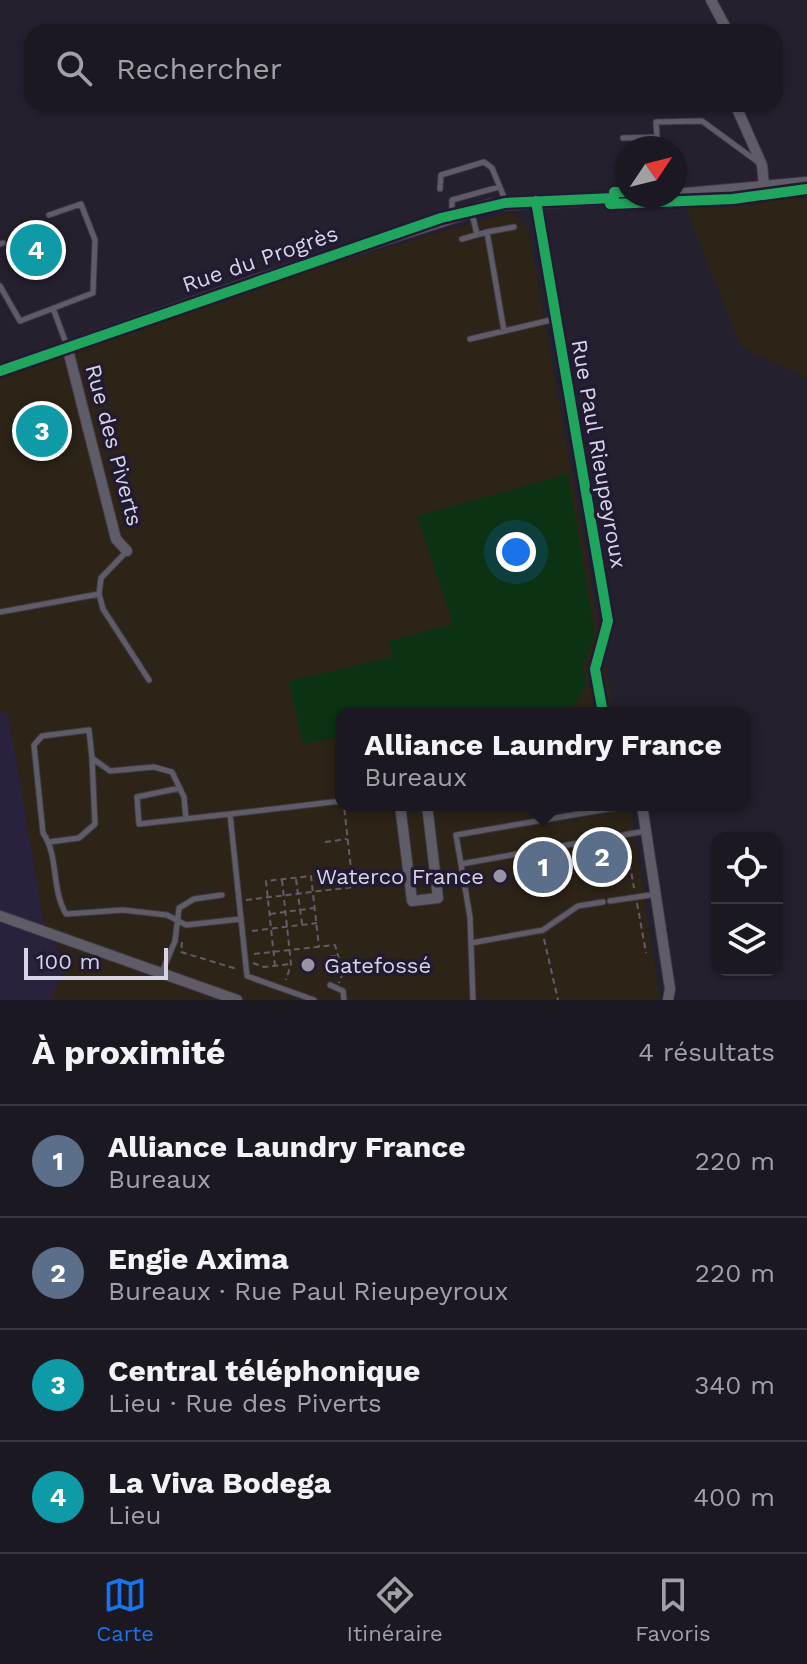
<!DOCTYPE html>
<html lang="fr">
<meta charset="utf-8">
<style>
body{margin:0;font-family:"Work Sans",sans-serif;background:#24212a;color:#f1f3f6}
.controls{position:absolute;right:24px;bottom:24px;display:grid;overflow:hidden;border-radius:16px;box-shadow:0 2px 6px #0004}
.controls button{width:72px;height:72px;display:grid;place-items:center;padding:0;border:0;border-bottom:2px solid #393740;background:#1b1822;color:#f1f3f6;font:40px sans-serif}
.compass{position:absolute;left:615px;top:136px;width:72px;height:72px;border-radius:50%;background:#1b1822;box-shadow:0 2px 6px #0004;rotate:55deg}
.scale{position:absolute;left:24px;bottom:20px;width:144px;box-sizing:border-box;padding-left:8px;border:4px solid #d8d4e5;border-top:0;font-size:22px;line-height:28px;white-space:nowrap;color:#d8d4e5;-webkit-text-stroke:6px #221a33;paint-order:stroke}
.you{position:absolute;left:516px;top:552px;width:28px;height:28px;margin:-20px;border:6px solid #fff;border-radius:50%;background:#1a73e8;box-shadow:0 0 0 12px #1a73e833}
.badge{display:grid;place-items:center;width:52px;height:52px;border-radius:50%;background:#1a73e8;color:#fff;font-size:26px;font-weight:700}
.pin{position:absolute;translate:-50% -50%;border:4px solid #fff;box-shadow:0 2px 8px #0006}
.popup{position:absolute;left:335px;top:707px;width:416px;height:104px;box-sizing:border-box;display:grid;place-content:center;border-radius:16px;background:#1b1822;filter:drop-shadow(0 2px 6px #0005);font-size:26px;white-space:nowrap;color:#a0a0a5}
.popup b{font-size:30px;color:#f1f3f6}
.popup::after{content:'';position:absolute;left:50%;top:100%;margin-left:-16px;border:16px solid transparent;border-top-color:#1b1822}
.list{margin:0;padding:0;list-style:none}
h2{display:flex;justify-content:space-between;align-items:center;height:104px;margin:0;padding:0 32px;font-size:34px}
h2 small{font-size:26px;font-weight:400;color:#a0a0a5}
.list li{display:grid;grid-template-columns:52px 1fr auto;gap:24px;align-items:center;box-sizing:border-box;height:112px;padding:0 32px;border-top:2px solid #393740}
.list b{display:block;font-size:30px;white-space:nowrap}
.list p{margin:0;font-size:26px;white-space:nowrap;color:#a0a0a5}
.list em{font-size:26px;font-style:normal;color:#a0a0a5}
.icon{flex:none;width:44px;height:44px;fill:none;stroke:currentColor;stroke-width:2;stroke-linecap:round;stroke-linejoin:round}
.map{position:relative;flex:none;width:807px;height:1000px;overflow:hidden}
.search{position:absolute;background:#1b1822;box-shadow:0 2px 6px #0004;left:24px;right:24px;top:24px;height:88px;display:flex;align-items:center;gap:20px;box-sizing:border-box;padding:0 28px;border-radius:24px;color:#a0a0a5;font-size:30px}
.sheet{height:552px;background:#1b1822}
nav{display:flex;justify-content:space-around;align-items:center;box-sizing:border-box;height:112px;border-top:2px solid #393740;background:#1b1822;font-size:22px;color:#a0a0a5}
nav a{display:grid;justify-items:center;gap:4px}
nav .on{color:#1a73e8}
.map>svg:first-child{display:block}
.built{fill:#2a213d}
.industrial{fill:#2d2418}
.green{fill:#0b3313}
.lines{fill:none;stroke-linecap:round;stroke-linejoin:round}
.service-casing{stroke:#3e3a47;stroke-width:7}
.minor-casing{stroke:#3e3a47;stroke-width:12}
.tertiary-casing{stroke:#3e3a47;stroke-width:14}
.path{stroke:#605d68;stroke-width:2;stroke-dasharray:6 4;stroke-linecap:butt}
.service{stroke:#5f5c67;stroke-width:5}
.minor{stroke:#5f5c67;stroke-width:10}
.tertiary{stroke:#5f5c67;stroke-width:12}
.cycleway-casing{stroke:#221a33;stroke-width:15}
.cycleway{stroke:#20a55d;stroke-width:10}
.poi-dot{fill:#9995a5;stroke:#221a33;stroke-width:3}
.labels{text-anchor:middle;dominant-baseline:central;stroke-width:7;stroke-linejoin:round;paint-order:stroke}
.street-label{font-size:22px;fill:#d8d4e5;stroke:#221a33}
.poi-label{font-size:22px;fill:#d8d4e5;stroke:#221a33;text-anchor:end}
</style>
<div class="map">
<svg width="807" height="1000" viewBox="0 0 807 1000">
<rect width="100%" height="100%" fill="#24202d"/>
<path class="built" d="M8 711 43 918 65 966 51 1000H0V712Z"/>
<path class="industrial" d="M807 192V378L741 347 684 204Z
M511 212 528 226 614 713H341V805H630L660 1000H51L65 966 43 918 8 712H0V379L300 273Z"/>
<path class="green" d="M568 474 595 634 583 667 586 685 574 706 536 713H341V737L303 744 289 681 393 657 389 641 453 624 417 516Z"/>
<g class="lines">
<defs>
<path id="service" d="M623 138 657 137 656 122 702 121 758 162
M440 189 441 175 484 162 492 168 506 202
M472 213 477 235
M452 214V200L499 187
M514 227 487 232 504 331 555 319
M462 239 487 232
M0 244 3 243
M0 286 20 321 93 293 95 240 81 204 49 215
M53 308 67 346
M470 339 504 331
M99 594 103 609 149 680
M0 612 99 594 101 578 127 551
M180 788 137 797 139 824 230 814
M186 819 184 797 172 772 154 767 110 771 92 758 89 730 42 736 34 745 43 833C59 856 51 889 66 914L123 910 167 915 186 925 241 919
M49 842 79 838 95 824 92 759
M461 864 456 835 631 805
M610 901 657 894
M471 943 543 930 578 906 603 902
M162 972 175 941 179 908 194 899 222 895
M330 985 343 991 344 1000
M314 1000 247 976 230 814 341 801
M473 1000 470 917 461 864 646 831"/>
<path id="minor" d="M711 0 728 32
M735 104 762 165 765 195
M536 201 608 621 595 669 603 713
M67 346 116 539 127 551
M400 805 412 901 438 898 427 805
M642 805 670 989 668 1000
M0 916 237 1000"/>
<path id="tertiary" d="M675 195 807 183
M0 371 252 282 490 205 661 196"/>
</defs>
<use href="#service" class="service-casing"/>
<use href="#minor" class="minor-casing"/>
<use href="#tertiary" class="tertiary-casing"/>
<path class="path" d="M378 805H379
M325 842 347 839
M626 844 634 888
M296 879 302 924
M282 880 291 964 286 980
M246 900 353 887 344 806
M637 903 646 953
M270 914 314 908
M252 931 317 923
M544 939 558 1000
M182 942 181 952 237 969
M254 954 335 945 343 973 339 983
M330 956H337
M253 963 264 967 291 964
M275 966 266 881 311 876 319 947"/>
<use href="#service" class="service"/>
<use href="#minor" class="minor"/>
<use href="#tertiary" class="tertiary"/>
<defs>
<path id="cycleway" d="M536 201 608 621 595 669 603 713
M610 204 733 199 807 189
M0 371 441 218 505 203 614 198V192H627"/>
</defs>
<use href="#cycleway" class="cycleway-casing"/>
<use href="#cycleway" class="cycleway"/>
</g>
<g class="poi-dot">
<circle cx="500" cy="876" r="8"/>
<circle cx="308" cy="965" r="8"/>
</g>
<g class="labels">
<g class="street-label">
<text transform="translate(260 259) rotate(-19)">Rue du Progrès</text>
<text transform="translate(114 445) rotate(75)">Rue des Piverts</text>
<text transform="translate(599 454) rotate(80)">Rue Paul Rieupeyroux</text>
</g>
<g class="poi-label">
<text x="484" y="876">Waterco France</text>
<text x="324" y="965" text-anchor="start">Gatefossé</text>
</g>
</g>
</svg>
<div class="controls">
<button><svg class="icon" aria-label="locate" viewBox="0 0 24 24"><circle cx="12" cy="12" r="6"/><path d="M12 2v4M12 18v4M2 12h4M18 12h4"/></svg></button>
<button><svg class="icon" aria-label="layers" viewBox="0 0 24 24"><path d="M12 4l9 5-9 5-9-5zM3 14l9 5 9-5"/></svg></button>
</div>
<svg class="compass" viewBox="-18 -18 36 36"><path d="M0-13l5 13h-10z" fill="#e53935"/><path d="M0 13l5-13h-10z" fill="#a0a0a5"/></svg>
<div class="scale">100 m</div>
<div class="you"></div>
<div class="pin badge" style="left:543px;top:867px;background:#5c6f8a">1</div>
<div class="popup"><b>Alliance Laundry France</b>Bureaux</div>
<div class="pin badge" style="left:602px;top:857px;background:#5c6f8a">2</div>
<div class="pin badge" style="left:42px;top:431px;background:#0f9aa8">3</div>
<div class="pin badge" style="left:36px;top:250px;background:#0f9aa8">4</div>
<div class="search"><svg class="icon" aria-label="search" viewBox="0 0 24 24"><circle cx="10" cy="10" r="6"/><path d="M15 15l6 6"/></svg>Rechercher</div>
</div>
<section class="sheet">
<h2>À proximité<small>4 résultats</small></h2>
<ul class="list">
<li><span class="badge" style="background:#5c6f8a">1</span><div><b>Alliance Laundry France</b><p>Bureaux</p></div><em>220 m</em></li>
<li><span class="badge" style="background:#5c6f8a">2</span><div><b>Engie Axima</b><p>Bureaux · Rue Paul Rieupeyroux</p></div><em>220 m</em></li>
<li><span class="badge" style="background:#0f9aa8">3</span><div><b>Central téléphonique</b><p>Lieu · Rue des Piverts</p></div><em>340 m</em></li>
<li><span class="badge" style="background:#0f9aa8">4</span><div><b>La Viva Bodega</b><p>Lieu</p></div><em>400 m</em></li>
</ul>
</section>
<nav>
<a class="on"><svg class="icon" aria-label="map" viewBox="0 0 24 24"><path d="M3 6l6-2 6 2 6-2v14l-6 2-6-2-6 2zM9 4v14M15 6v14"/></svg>Carte</a>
<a><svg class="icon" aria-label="directions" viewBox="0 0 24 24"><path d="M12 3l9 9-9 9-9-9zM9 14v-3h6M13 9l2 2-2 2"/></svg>Itinéraire</a>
<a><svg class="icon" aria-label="saved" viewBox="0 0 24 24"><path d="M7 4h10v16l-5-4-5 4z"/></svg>Favoris</a>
</nav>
